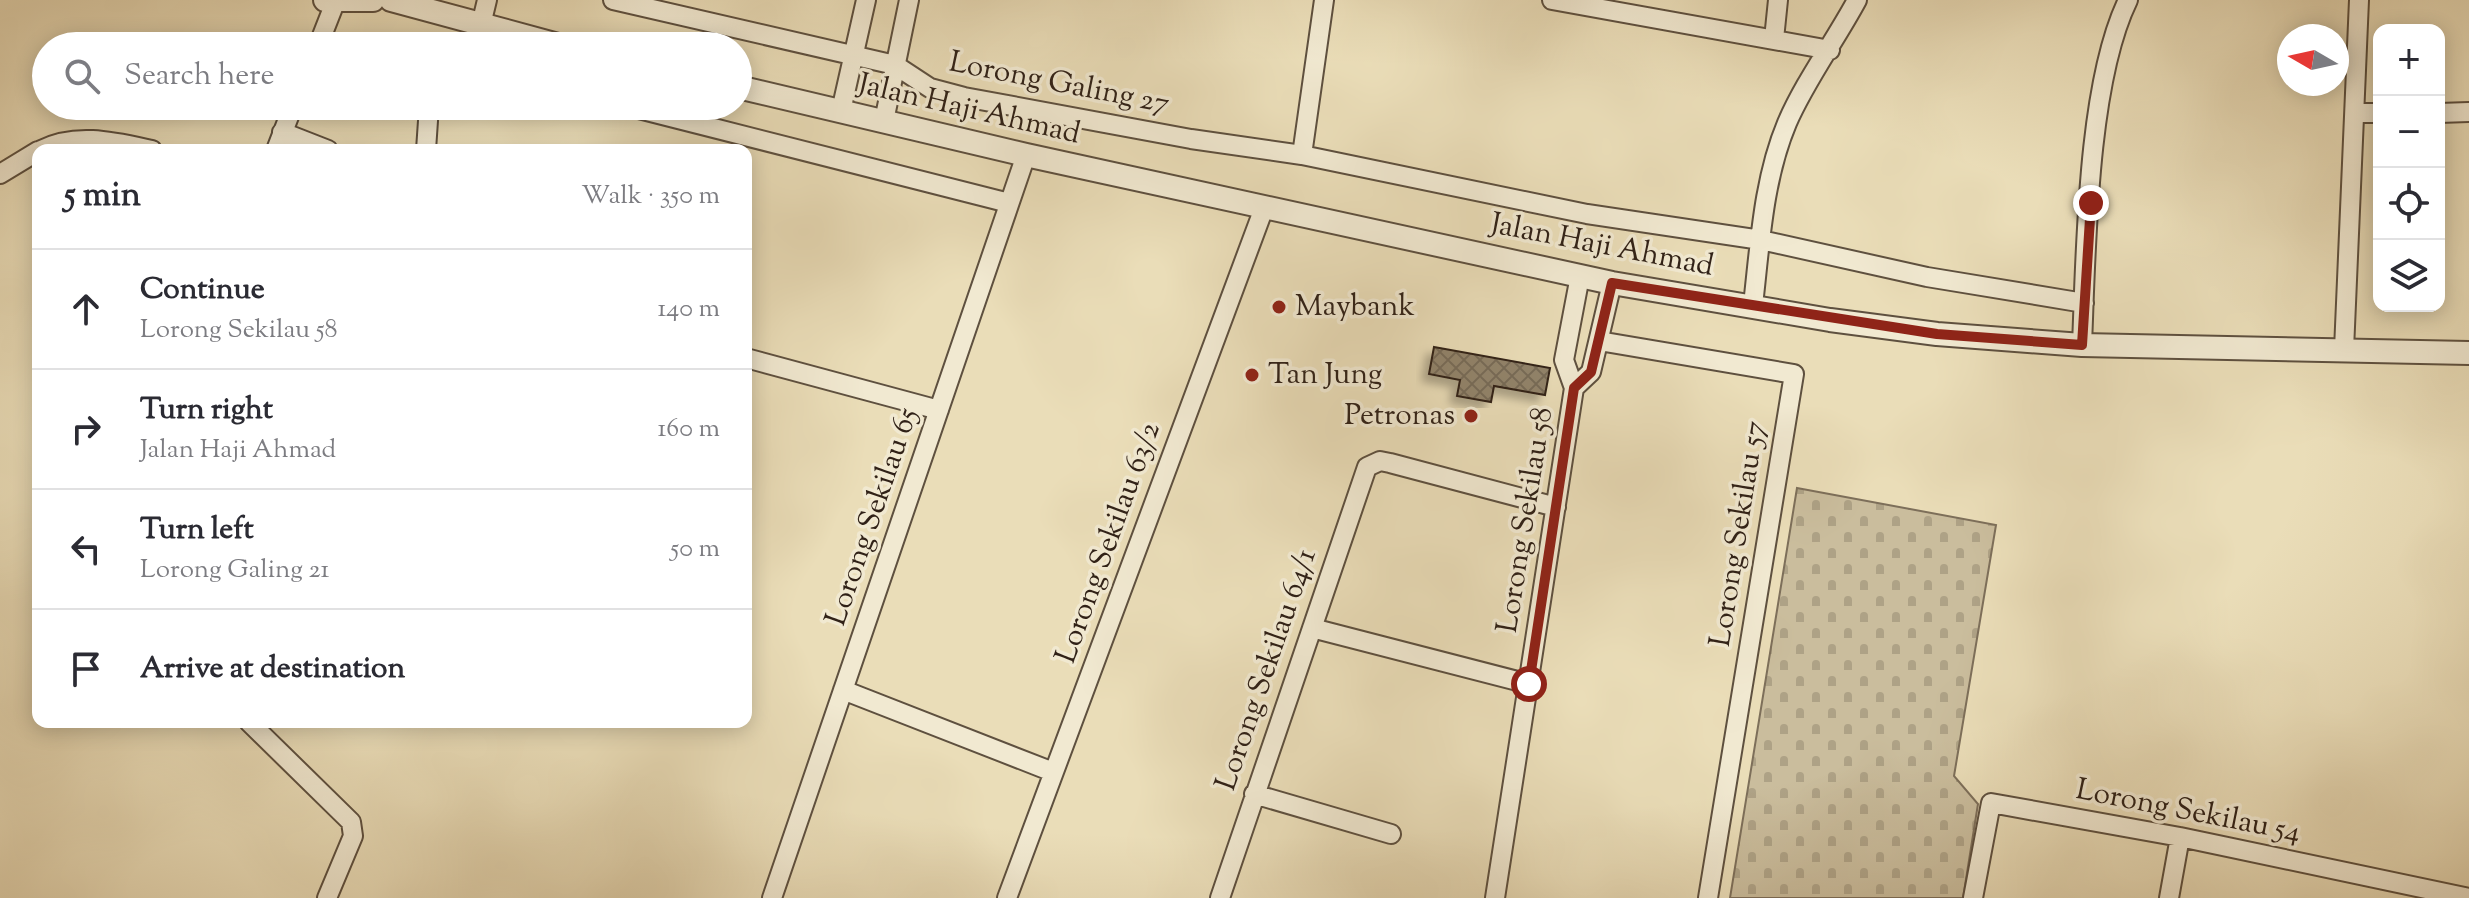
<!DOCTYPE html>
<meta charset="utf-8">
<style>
body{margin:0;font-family:"Sorts Mill Goudy",serif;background:#f7f7f7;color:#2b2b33}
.controls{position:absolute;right:24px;top:24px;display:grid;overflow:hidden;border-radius:16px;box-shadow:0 4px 20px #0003}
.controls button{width:72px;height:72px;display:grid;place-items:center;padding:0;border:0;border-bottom:2px solid #e1e1e2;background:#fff;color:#2b2b33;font:40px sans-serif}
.compass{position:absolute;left:2277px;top:24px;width:72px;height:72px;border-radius:50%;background:#fff;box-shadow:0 4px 20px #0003;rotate:279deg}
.stop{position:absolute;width:24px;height:24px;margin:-18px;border:6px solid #8f2418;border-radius:50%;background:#fff}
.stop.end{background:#8f2418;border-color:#fff;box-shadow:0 2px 8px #0008}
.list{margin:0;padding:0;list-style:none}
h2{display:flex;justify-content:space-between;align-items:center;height:104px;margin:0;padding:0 32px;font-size:34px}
h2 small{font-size:26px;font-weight:400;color:#7c7c81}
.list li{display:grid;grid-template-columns:52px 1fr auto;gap:24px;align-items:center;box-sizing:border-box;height:120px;padding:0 32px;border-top:2px solid #e1e1e2}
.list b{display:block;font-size:30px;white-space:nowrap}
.list p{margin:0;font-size:26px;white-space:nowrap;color:#7c7c81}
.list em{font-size:26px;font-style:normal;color:#7c7c81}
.icon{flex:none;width:44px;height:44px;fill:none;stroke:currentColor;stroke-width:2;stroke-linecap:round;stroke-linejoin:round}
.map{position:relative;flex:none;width:2469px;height:898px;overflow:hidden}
.search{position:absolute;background:#fff;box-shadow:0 4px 20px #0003;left:32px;top:32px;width:720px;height:88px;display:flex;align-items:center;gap:20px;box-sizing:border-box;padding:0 28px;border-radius:44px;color:#7c7c81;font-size:30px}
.panel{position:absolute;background:#fff;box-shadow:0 4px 20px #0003;left:32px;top:144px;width:720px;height:584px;border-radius:16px}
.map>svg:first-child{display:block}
.cemetery{fill:url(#cemetery-stones);stroke:#7d6f5a;stroke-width:2}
.building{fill:url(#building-cross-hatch);stroke:#302117;stroke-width:2;filter:url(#shadow)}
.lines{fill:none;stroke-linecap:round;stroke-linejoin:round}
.minor-casing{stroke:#5e503f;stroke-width:22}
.tertiary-casing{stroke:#5e503f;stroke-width:26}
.minor{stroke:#f1e9d1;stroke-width:18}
.tertiary{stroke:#f1e9d1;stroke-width:22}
.route{stroke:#8f2418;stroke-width:10}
.poi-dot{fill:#8f2418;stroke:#f1e9d1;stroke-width:3}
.labels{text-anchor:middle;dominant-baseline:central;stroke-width:7;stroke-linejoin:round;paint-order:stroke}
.street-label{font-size:30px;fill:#302117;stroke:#f1e9d1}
.poi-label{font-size:30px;fill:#302117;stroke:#f1e9d1;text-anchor:start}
</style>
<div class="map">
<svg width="2469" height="898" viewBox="0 0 2469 898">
<defs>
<pattern id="cemetery-stones" width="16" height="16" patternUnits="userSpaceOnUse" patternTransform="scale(2)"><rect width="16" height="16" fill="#cabd9d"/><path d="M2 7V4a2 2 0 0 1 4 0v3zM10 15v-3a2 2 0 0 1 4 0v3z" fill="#aea286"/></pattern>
<pattern id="building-cross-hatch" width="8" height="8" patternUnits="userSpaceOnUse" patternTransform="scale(2)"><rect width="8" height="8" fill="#91836b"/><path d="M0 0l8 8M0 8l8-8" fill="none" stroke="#776b57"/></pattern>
<filter id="shadow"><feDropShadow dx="-7" dy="7" stdDeviation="4" flood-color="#0004"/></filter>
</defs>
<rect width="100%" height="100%" fill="#eaddb8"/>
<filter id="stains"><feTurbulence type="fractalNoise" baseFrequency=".0025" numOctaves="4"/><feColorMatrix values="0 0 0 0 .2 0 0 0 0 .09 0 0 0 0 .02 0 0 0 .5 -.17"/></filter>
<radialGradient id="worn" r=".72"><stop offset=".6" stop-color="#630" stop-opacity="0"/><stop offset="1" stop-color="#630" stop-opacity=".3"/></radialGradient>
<path class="cemetery" d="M1797 488 1996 525 1954 776 1978 804 1963 898H1730Z"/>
<path class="building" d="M1434 347 1550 368 1545 395 1494 386 1491 402 1457 396 1460 380 1429 374Z"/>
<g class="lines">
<defs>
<path id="minor" d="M613 0 895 65 930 88 964 97 1191 139 1302 155 1587 214 1761 240 1927 277 2084 303
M1552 0 1830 50
M1774 39 1778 0
M318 46 336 0
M476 46 487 0
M627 106 1009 203
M841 111 866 0
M2355 113H2379
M2439 113 2469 112
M884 121 909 0
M282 132 328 150
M41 150C76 132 115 142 152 150
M276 150 293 106
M426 150 429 106
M1302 155 1324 0
M0 174 38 151
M1753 305C1760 245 1763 180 1787 123 1805 81 1835 41 1857 0
M1599 341 1794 374 1708 898
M2082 345C2086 250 2087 84 2128 0
M2344 350 2359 0
M746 358 939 410
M1574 388 1591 372 1612 283
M1312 628 1529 684
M843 690 1053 772
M249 722 351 822 353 836 327 898
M1254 794 1391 834
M772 898 1026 155
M1007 898 1264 208
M1220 898 1367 467 1380 461 1390 463 1556 507
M1495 898 1574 388 1564 360 1580 276
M1973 898 1991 803 2180 837 2469 898
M2169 898 2180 837"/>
<path id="tertiary" d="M325 0H373
M391 0 562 46
M738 87 1026 155 1612 283 1830 320 1937 334 2082 345 2469 353"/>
</defs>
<use href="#minor" class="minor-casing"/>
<use href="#tertiary" class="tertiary-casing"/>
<use href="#minor" class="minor"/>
<use href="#tertiary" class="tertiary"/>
</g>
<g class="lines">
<path class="route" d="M1529 684 1574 388 1591 372 1612 283 1937 334 2082 345 2091 203"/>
</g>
<g class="poi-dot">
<circle cx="1279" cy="307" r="8"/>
<circle cx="1252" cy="375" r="8"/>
<circle cx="1471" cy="416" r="8"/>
</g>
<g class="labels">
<g class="street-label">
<text transform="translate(1059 84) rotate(11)">Lorong Galing 27</text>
<text transform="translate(969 110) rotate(13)">Jalan Haji Ahmad</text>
<text transform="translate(1602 246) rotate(11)">Jalan Haji Ahmad</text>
<text transform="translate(873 517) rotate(-71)">Lorong Sekilau 65</text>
<text transform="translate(1526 520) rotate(-81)">Lorong Sekilau 58</text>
<text transform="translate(1739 534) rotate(-81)">Lorong Sekilau 57</text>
<text transform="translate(1109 543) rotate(-70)">Lorong Sekilau 63/2</text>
<text transform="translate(1267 670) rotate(-71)">Lorong Sekilau 64/1</text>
<text transform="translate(2188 812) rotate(11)">Lorong Sekilau 54</text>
</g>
<g class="poi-label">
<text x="1295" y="307">Maybank</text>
<text x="1268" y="375">Tan Jung</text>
<text x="1455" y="416" text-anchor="end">Petronas</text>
</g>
</g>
<rect width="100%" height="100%" filter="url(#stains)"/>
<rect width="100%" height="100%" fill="url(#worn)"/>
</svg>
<div class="controls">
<button>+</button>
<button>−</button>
<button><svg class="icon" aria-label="locate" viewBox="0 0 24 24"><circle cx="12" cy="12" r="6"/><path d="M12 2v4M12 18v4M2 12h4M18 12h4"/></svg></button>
<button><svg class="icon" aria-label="layers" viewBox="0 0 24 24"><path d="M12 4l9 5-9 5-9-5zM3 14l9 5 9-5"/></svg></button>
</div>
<svg class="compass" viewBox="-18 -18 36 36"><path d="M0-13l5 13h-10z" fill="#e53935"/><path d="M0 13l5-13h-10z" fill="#7c7c81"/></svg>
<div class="stop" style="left:1529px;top:684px"></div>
<div class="stop end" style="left:2091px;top:203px"></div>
<div class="search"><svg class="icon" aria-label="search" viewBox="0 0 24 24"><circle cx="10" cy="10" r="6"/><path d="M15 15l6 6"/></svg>Search here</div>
<section class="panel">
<h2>5 min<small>Walk · 350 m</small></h2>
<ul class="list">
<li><svg class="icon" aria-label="ahead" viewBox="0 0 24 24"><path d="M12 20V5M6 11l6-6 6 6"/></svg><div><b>Continue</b><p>Lorong Sekilau 58</p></div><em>140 m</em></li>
<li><svg class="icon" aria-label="right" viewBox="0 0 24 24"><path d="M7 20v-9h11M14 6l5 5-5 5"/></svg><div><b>Turn right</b><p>Jalan Haji Ahmad</p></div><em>160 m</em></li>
<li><svg class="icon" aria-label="left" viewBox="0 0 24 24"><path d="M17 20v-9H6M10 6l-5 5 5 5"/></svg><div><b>Turn left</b><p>Lorong Galing 21</p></div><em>50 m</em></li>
<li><svg class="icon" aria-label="arrive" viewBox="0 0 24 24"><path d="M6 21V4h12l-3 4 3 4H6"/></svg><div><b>Arrive at destination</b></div></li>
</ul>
</section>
</div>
